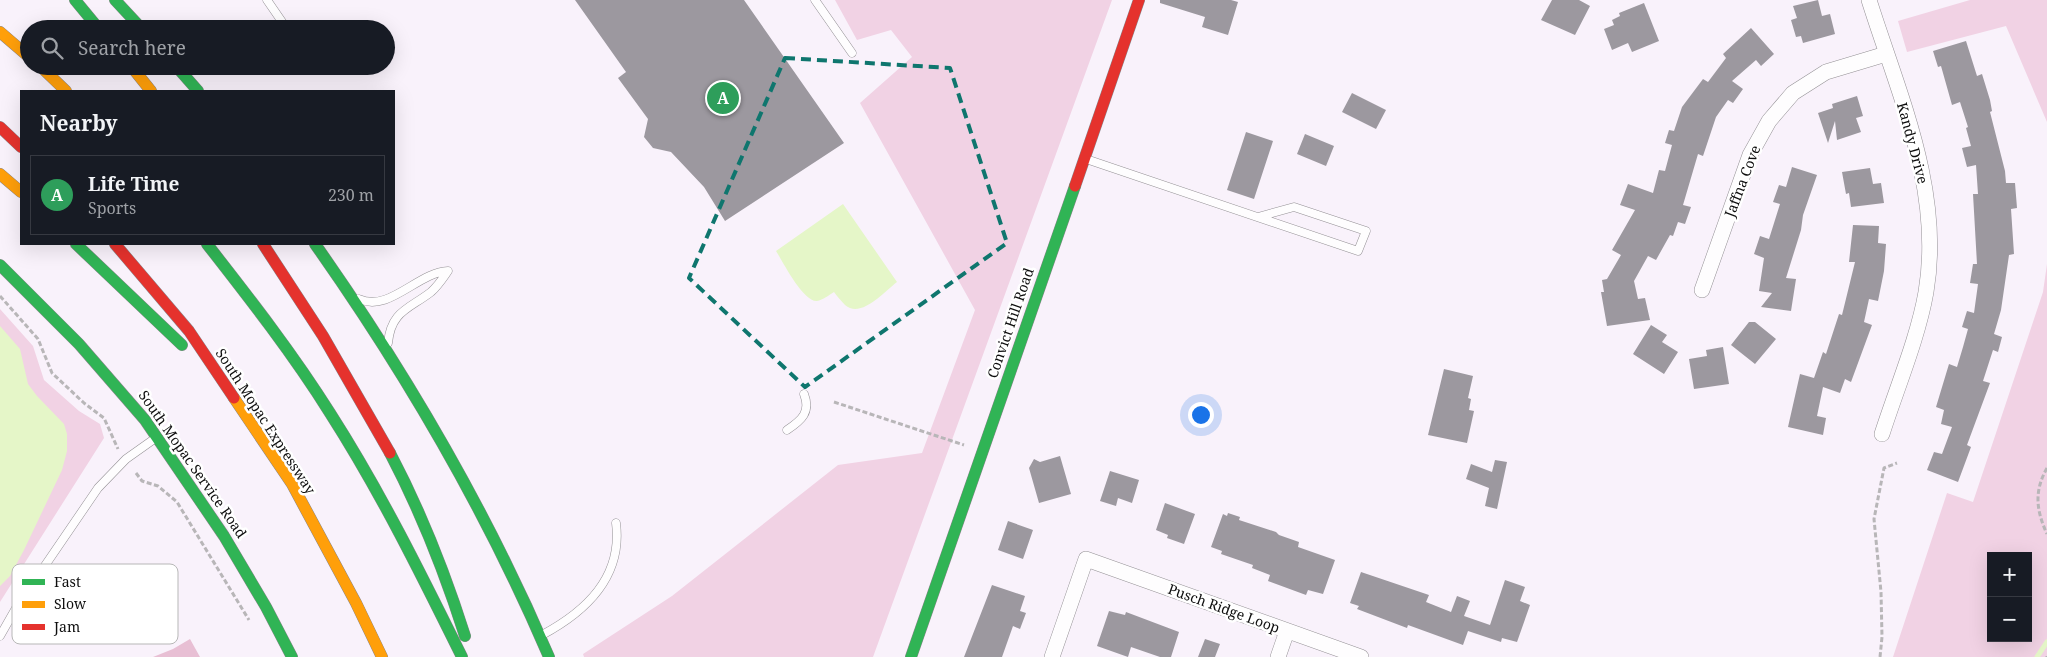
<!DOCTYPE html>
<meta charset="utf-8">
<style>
body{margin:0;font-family:"Noto Serif",serif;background:#242831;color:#f1f3f6}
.controls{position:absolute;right:15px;bottom:15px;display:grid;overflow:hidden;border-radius:0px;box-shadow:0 5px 20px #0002}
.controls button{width:45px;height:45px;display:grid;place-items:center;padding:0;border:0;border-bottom:1px solid #363941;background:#171b24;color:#f1f3f6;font:25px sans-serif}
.you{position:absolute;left:1200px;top:414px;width:18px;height:18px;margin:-12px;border:4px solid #fff;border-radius:50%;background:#1a73e8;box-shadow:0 0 0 8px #1a73e833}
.badge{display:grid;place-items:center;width:32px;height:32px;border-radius:50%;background:#ea580c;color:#fff;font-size:16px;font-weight:700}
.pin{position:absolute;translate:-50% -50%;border:2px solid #fff;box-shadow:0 1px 5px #0006}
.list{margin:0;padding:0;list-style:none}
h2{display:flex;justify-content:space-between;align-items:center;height:65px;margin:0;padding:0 20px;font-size:21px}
h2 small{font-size:16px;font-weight:400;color:#9ea1a6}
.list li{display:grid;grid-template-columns:32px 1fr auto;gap:15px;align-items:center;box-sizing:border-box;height:80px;margin:0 10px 10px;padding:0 10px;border:1px solid #363941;border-radius:0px}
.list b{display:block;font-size:19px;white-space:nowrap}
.list p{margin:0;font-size:16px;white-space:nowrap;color:#9ea1a6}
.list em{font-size:16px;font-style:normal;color:#9ea1a6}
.icon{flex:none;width:28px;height:28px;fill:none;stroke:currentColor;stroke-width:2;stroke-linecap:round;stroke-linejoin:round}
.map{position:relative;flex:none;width:2047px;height:657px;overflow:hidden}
.search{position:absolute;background:#171b24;box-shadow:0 5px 20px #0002;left:20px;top:20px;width:375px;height:55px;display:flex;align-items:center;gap:12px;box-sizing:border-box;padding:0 18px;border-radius:28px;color:#9ea1a6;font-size:19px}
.panel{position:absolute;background:#171b24;box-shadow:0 5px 20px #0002;left:20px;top:90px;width:375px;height:155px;border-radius:0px}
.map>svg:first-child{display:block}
.green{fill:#f1d2e4;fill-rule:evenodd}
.forest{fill:#e8bfd4}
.water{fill:#e5f6c8}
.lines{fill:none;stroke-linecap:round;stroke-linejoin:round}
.stream{stroke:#e5f6c8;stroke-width:5}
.building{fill:#9c989f}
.lane-casing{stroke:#949195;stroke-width:9}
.street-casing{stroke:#949195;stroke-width:16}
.fast-casing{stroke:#8a878b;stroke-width:12}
.slow-casing{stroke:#8a878b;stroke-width:12}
.jam-casing{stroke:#8a878b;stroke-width:12}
.path{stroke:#b8b6b8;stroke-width:3;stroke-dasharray:5 2.5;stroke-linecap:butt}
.lane{stroke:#fefdfe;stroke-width:8}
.street{stroke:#fefdfe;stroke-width:15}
.fast{stroke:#30b455;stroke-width:11}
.slow{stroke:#ff9f0a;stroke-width:11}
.jam{stroke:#e5322d;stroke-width:11}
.marked{fill:none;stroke:#0f766e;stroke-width:4;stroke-dasharray:10 6;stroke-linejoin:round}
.labels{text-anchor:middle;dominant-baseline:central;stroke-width:5;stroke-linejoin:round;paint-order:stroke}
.street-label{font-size:14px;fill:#0e0e0e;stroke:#fff}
.key{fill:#fff;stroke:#b7b7b7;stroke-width:1}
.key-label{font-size:14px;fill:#0e0e0e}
</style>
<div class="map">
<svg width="2047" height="657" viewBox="0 0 2047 657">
<rect width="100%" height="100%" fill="#f9f2fb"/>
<path class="green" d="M835 0H1112L873 657H584L583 654 672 596 838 465 922 453 975 310 860 103 912 57 891 30 857 40Z
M1970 0H2047V122L2006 26 1907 52 1898 21Z
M2047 264V657H1893L1947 493 1973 502 2043 292ZM1991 556H2028V638H1991Z
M0 309 33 346 44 380 79 411 100 424 104 438 0 602Z"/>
<path class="forest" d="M190 639 200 657H153L173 649Z"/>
<path class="water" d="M843 204 897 282C884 292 861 319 845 305 841 301 837 296 834 292 829 295 823 300 817 301 803 302 783 262 776 251Z
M0 326 20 349 28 384 37 396 64 424 67 434V451L62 470 24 550 10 576 0 586Z"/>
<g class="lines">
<path class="stream" d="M2037 657 2047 642"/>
</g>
<path class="building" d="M575 0H744L844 143 725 221 704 187 671 152 653 148 644 137 648 119 618 78 626 72Z
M1160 0H1231L1238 2 1228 35 1202 27 1205 17 1160 3Z
M1552 0H1579L1590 6 1575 35 1541 20Z
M1818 0 1822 16 1830 14 1835 34 1803 43 1801 36 1796 37 1791 20 1797 18 1793 6Z
M1644 3 1659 41 1632 52 1628 43 1612 50 1604 29 1614 25 1612 20 1620 16 1619 13Z
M1751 28 1774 54 1761 66 1756 60 1732 81 1743 89 1733 103 1728 100 1716 117 1703 156 1698 154 1683 205 1691 207 1685 224 1678 222 1673 236 1670 235 1656 260 1648 256 1634 281 1638 299 1645 298 1650 320 1607 326 1601 292H1604L1602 280 1607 279 1621 255 1612 250 1635 210 1620 205 1628 184 1653 193 1659 170 1665 171 1672 145 1665 143 1669 130 1674 131 1682 107 1703 79 1708 82 1726 58 1723 54Z
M1966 41 1977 76 1982 74 1990 100 1992 111 1990 112 2005 171 2006 183H2015L2017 208 2011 209 2014 254 2009 255 2001 310 1994 334 2002 337 1998 352 1993 350 1983 381 1990 383 1967 445 1971 447 1958 482 1927 470 1934 452 1942 454 1952 427 1941 424 1944 410 1936 407 1949 364 1957 367 1963 347 1968 329 1962 327 1967 311 1974 313 1978 284 1970 283 1973 264H1977L1973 194H1978L1976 165 1967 167 1962 148 1971 146 1966 128 1968 127 1960 102 1952 105 1941 66 1938 67 1933 51Z
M1352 93 1386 110 1376 129 1342 112Z
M1857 96 1863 116 1856 118 1861 132 1837 140 1835 121 1828 143 1818 113 1833 108 1832 104Z
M1246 132 1273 141 1254 199 1227 190Z
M1305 134 1334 146 1326 166 1297 154Z
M1792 167 1817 175 1803 215 1801 230 1786 278 1796 279 1791 311 1761 307 1772 293 1759 291 1764 258 1754 254 1760 236 1769 239 1780 204 1773 202 1779 185 1786 187Z
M1870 168 1873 184 1881 183 1884 203 1851 207 1849 193 1846 194 1842 172Z
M1853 225 1879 226 1878 243 1886 244 1884 271 1878 301 1869 299 1864 322 1872 325 1851 382 1845 379 1840 393 1823 387 1817 416 1826 418 1823 435 1788 427 1800 374 1814 378 1823 352 1826 354 1839 314 1842 315 1855 262H1849Z
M1749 322H1755L1776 339 1755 364 1731 345Z
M1651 325 1667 335 1662 342 1678 352 1664 374 1633 354Z
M1723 347 1729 384 1694 389 1689 359 1707 356 1706 350Z
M1444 369 1473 376 1468 398 1471 399 1469 410 1474 411 1467 443 1428 435Z
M1060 456 1071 494 1039 503 1029 468 1034 459 1040 462Z
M1495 460 1507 462 1497 509 1485 506 1489 488 1466 479 1471 464 1492 472Z
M1110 471 1139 480 1132 503 1118 498 1116 506 1100 501Z
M1165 503 1195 514 1184 544 1167 538 1168 535 1156 530Z
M1228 513 1240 517 1239 520 1276 532 1279 535 1299 542 1298 547 1335 560 1323 594 1308 590 1306 595 1268 581 1270 575 1252 568 1253 565 1221 554 1222 551 1211 547 1223 514 1227 516Z
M1008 521 1033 530 1023 559 998 550Z
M1361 572 1429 595 1426 602 1451 612 1457 596 1470 601 1464 616 1490 625 1505 580 1525 587 1520 601 1530 605 1517 642 1502 638 1501 642 1468 631 1463 645 1408 625 1407 628 1357 609 1359 606 1350 603Z
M992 585 1025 596 1020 611 1026 613 1020 629 1013 626 1002 657H964Z
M1109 611 1125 615 1126 612 1179 632 1171 657H1160L1131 647 1128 657 1097 646Z
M1205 639 1220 644 1215 657H1198Z"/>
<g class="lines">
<defs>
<path id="lane" d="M267 0 287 29
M815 0 852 53
M1086 159 1358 251 1366 231 1294 207 1258 217
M359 299C389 313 418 272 448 271 443 278 438 286 431 292 409 309 391 311 388 343
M787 430C802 420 811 412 804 394
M542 635C585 612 623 578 616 523
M0 636 16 608 98 488 126 459 157 437"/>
<path id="street" d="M1869 0C1899 95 1943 191 1926 292 1918 338 1896 390 1882 434
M1702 290 1750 155 1769 121 1793 93 1826 72 1886 54
M1052 657 1086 559 1361 657
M1278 657 1287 631"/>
<path id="fast" d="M75 0 99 29
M115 0 142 29
M176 66 198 91
M76 244 182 345
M207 244C250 299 293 354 330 413 380 491 421 574 462 657
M315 244C406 373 487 512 549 657
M0 265 79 344 145 420 224 536 266 607 292 657
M390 453C421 512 445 573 465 636
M911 657 1075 186"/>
<path id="slow" d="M0 32 29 57
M40 66 66 91
M131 66 151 91
M0 174 21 192
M234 398 292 484 356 603 382 657"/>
<path id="jam" d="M0 127 21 147
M1075 186 1139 0
M115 244 189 331 234 398
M263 244 323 336 390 453"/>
</defs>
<use href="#lane" class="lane-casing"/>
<use href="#street" class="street-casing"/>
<use href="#fast" class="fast-casing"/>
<use href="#slow" class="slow-casing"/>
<use href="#jam" class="jam-casing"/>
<path class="path" d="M0 296 38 339 52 373 84 403 104 418 118 449
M834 402 964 445
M2047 468C2034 491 2036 510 2047 534
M136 473 142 481 158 486 177 502 249 620
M1880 657 1882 637 1881 592 1874 519 1884 468 1897 463
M2047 657V656"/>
<use href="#lane" class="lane"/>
<use href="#street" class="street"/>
<use href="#fast" class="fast"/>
<use href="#slow" class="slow"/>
<use href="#jam" class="jam"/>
</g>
<path class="marked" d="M785 58 950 68 1007 243 805 387 689 278Z"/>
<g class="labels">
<g class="street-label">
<text transform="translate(1913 143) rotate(75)">Kandy Drive</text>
<text transform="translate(1742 181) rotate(-69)">Jaffna Cove</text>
<text transform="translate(1010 323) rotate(-71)">Convict Hill Road</text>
<text transform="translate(266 421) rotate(57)">South Mopac Expressway</text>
<text transform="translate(193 464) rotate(55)">South Mopac Service Road</text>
<text transform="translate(1224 608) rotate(20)">Pusch Ridge Loop</text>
</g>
</g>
<rect x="12" y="564" width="166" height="80" rx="8" class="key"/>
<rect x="22" y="579" width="23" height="6" fill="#30b455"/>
<rect x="22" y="601" width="23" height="7" fill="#ff9f0a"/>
<rect x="22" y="624" width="23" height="6" fill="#e5322d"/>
<g class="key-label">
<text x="54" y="587">Fast</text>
<text x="54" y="609">Slow</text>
<text x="54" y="632">Jam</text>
</g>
</svg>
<div class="controls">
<button>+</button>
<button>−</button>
</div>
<div class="you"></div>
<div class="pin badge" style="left:723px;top:98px;background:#2e9e5b">A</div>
<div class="search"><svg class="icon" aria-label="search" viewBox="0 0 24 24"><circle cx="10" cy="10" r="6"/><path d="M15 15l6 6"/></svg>Search here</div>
<section class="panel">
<h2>Nearby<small></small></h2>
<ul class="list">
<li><span class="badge" style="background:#2e9e5b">A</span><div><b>Life Time</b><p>Sports</p></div><em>230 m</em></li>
</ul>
</section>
</div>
